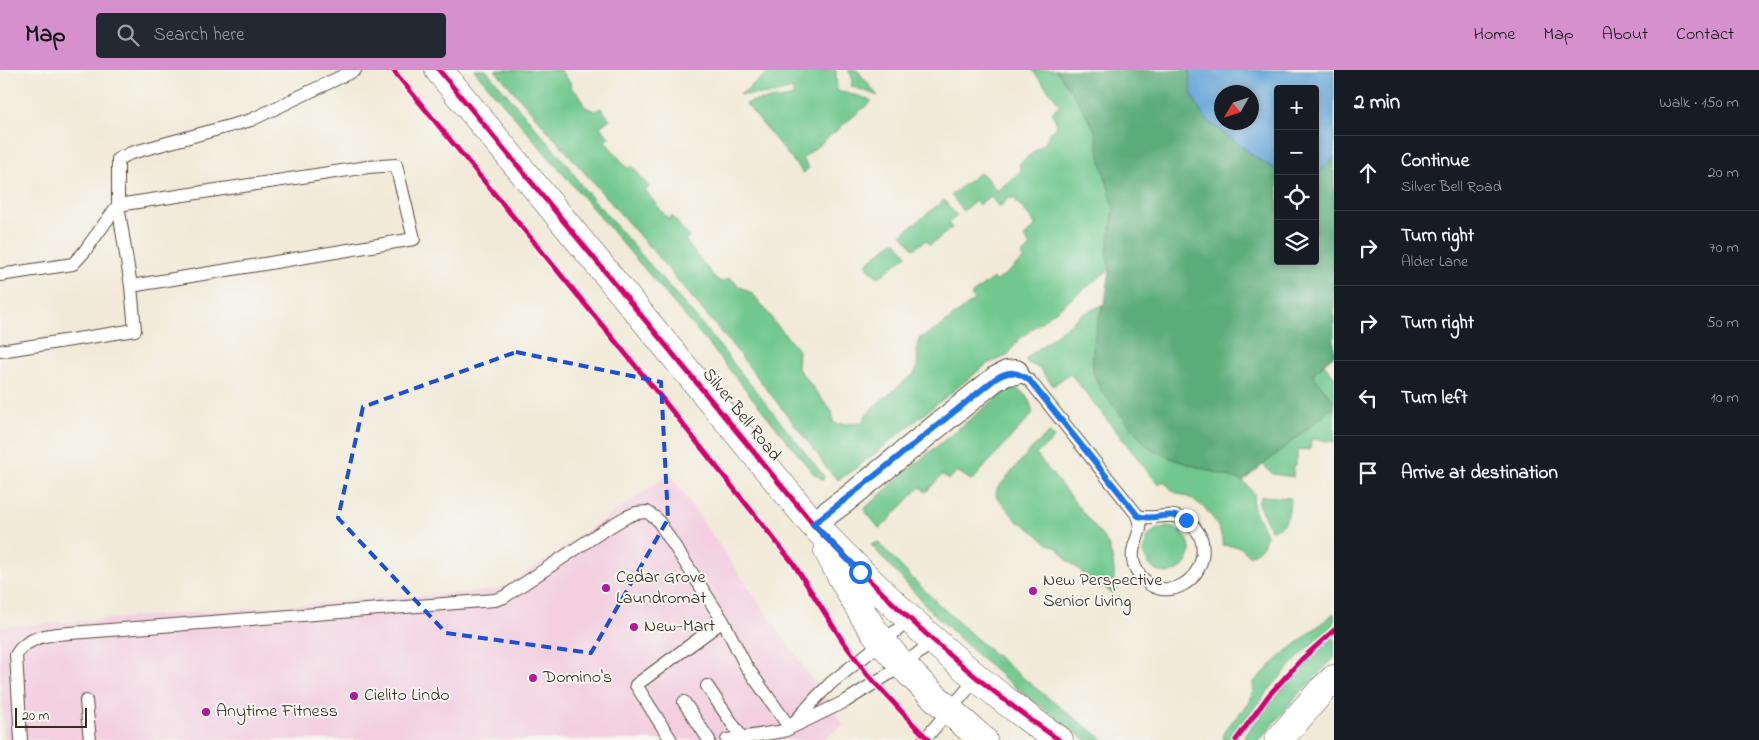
<!DOCTYPE html>
<meta charset="utf-8">
<style>
body{margin:0;font-family:"Indie Flower",sans-serif;background:#242831;color:#f1f3f6}
.controls{position:absolute;right:15px;top:15px;display:grid;overflow:hidden;border-radius:5px;box-shadow:0 2px 8px #0003}
.controls button{width:45px;height:45px;display:grid;place-items:center;padding:0;border:0;border-bottom:1px solid #363941;background:#171b24;color:#f1f3f6;font:25px sans-serif}
.compass{position:absolute;left:1214px;top:15px;width:45px;height:45px;border-radius:50%;background:#171b24;box-shadow:0 2px 8px #0003;rotate:231deg}
.scale{position:absolute;left:15px;bottom:12px;width:72px;box-sizing:border-box;padding-left:5px;border:2px solid #3b2a1e;border-top:0;font-size:14px;line-height:18px;white-space:nowrap;color:#3b2a1e;-webkit-text-stroke:4px #f6f6f2;paint-order:stroke}
.stop{position:absolute;width:15px;height:15px;margin:-11px;border:4px solid #1a73e8;border-radius:50%;background:#fff}
.stop.end{background:#1a73e8;border-color:#fff;box-shadow:0 1px 5px #0008}
.list{margin:0;padding:0;list-style:none}
h2{display:flex;justify-content:space-between;align-items:center;height:65px;margin:0;padding:0 20px;font-size:21px}
h2 small{font-size:16px;font-weight:400;color:#9ea1a6}
.list li{display:grid;grid-template-columns:32px 1fr auto;gap:15px;align-items:center;box-sizing:border-box;height:75px;padding:0 20px;border-top:1px solid #363941}
.list b{display:block;font-size:19px;white-space:nowrap}
.list p{margin:0;font-size:16px;white-space:nowrap;color:#9ea1a6}
.list em{font-size:16px;font-style:normal;color:#9ea1a6}
.icon{flex:none;width:28px;height:28px;fill:none;stroke:currentColor;stroke-width:2;stroke-linecap:round;stroke-linejoin:round}
.map{position:relative;flex:none;width:1334px;height:670px;overflow:hidden}
header{display:flex;align-items:center;gap:30px;box-sizing:border-box;height:70px;padding:0 25px;background:#d690ce;color:#111}
header strong{font-size:24px}
nav{display:flex;gap:28px;margin-inline-start:auto;font-size:18px}
.search{width:350px;height:45px;background:#242831;display:flex;align-items:center;gap:12px;box-sizing:border-box;padding:0 18px;border-radius:5px;color:#9ea1a6;font-size:19px}
main{display:flex}
aside{flex:1;background:#171b24}
.map>svg:first-child{display:block}
.built{fill:#f3cfe0}
.green{fill:#70c88e;stroke:#567956}
.forest{fill:#5cac79;stroke:#4c6b4c}
.water{fill:#63a4d7;stroke:#4f677a;fill-rule:evenodd}
.lines{fill:none;stroke-linecap:round;stroke-linejoin:round}
.lane-casing{stroke:#56473a;stroke-width:14}
.street-casing{stroke:#56473a;stroke-width:26}
.secondary-casing{stroke:#56473a;stroke-width:29}
.lane{stroke:#fff;stroke-width:12}
.street{stroke:#fff;stroke-width:24}
.secondary{stroke:#fff;stroke-width:28}
.cycleway-casing{stroke:#f6f6f2;stroke-width:8}
.cycleway{stroke:#d6006c;stroke-width:5}
.route{stroke:#1a73e8;stroke-width:6}
.marked{fill:none;stroke:#1d4ed8;stroke-width:4;stroke-dasharray:10 6;stroke-linejoin:round}
.poi-dot{fill:#b5179e;stroke:#f6f6f2;stroke-width:2}
.labels{text-anchor:middle;dominant-baseline:central;stroke-width:4;stroke-linejoin:round;paint-order:stroke}
.street-label{font-size:18px;fill:#3b2a1e;stroke:#f6f6f2}
.poi-label{font-size:18px;fill:#3b2a1e;stroke:#f6f6f2;text-anchor:start}
</style>
<header>
<strong>Map</strong>
<div class="search"><svg class="icon" aria-label="search" viewBox="0 0 24 24"><circle cx="10" cy="10" r="6"/><path d="M15 15l6 6"/></svg>Search here</div>
<nav><a>Home</a><a>Map</a><a>About</a><a>Contact</a></nav>
</header>
<main>
<div class="map">
<svg width="1334" height="670" viewBox="0 0 1334 670">
<rect width="100%" height="100%" fill="#f6f6f2"/>
<filter id="ink" filterUnits="userSpaceOnUse"><feTurbulence type="fractalNoise" baseFrequency=".02" numOctaves="2"/><feDisplacementMap in="SourceGraphic" scale="10" xChannelSelector="R" yChannelSelector="G"/><feConvolveMatrix kernelMatrix="1 2 1 2 8 2 1 2 1" color-interpolation-filters="sRGB"/></filter>
<filter id="wash" filterUnits="userSpaceOnUse"><feTurbulence type="fractalNoise" baseFrequency=".0096" numOctaves="4" result="noise"/><feDisplacementMap in="SourceGraphic" scale="20" xChannelSelector="R" yChannelSelector="G"/><feGaussianBlur stdDeviation="1.12" result="paint"/><feColorMatrix in="noise" values="0 0 0 0 0 0 0 0 0 0 0 0 0 0 0 0 0 1.4 0 .05"/><feComposite in="paint" operator="in"/></filter>
<g filter="url(#wash)">
<rect width="100%" height="100%" fill="#f2ead8"/>
<path class="built" d="M670 404 844 655 822 670H5L0 602V557L494 520 510 514Z"/>
<path class="green" d="M474 0H486L570 98 580 114 705 258 824 406 823 410 813 403 708 273Z
M495 0H560L570 12 571 18 580 25 584 36 594 41 601 38 610 49 600 57 609 67 605 71 628 99 632 96 649 117 645 120 668 149 672 146 689 167 685 171 716 209 722 212 730 208 739 216 753 224 772 248 773 252 778 256 798 280 797 297 832 342 834 354 863 353 865 346 870 342 873 337 914 304C922 291 913 280 920 268L936 260 974 230 971 225 993 208 996 212 1024 189 1021 185 1031 177 1024 167 1034 158 1035 154 1014 128H1009L999 137 990 126 979 135 976 131 963 141 951 125 979 103 983 104 997 121 1021 101 1019 94 1046 72 1049 63 1056 58 1057 54 1052 43 1059 35 1058 32 1032 0H1056L1076 28 1095 60 1101 91 1114 138 1107 184 1110 199 1019 269 1007 286 987 294 855 399 838 410 826 398 816 382 732 275 658 187Z
M771 0H836L837 21 859 26 872 31 802 89 809 98 803 103 746 34C756 28 779 31 793 26V19L773 24 740 25Z
M848 0H857L878 26 851 16C853 10 852 5 848 0Z
M944 130 957 146 948 153 952 158 930 175 926 170 914 179 902 164Z
M895 170 907 185 881 206H876L867 196V193Z
M1103 235 1099 248 1093 276V302L1102 322 1150 379 1178 391 1243 411 1255 424C1248 440 1263 451 1266 466L1263 476 1250 486 1240 477 1223 475C1221 456 1208 437 1190 428 1176 422 1175 425 1164 411L1158 414 1070 303 1053 316 1040 299 1025 291 1028 287 1081 245Z
M1324 294 1334 306V332L1312 304Z
M1009 318C1011 318 1016 318 1018 319 1026 323 1034 337 1032 345 1011 366 992 389 972 411L957 401 949 410 942 405 926 422 920 417 880 459 864 440 866 437 926 385Z
M1334 337V372L1311 369 1310 380 1298 379 1296 395H1294L1293 407 1273 404 1263 395Z
M1049 363 1054 366 1053 370 1036 384 1106 471C1111 481 1113 490 1114 500 1115 507 1112 514 1116 520L1113 524 1101 515 1093 514 1084 507 1081 501 1067 490 1059 479 1048 474 1037 464 1021 452 1019 453 996 426 997 419 1031 379Z
M1262 426 1290 428C1289 444 1289 455 1271 460L1258 434 1260 427Z
M1144 480a23 23 0 1 1 46 0a23 23 0 1 1-46 0Z
M878 472C946 547 1023 611 1104 670H1085L1021 622 985 592 932 542 871 475Z
M1334 543V555C1294 588 1261 627 1231 670H1224L1223 664 1225 660C1235 646 1256 631 1253 613L1287 580 1290 579Z
M1334 567V588L1295 628 1260 670H1242C1270 632 1298 597 1334 567Z"/>
<path class="forest" d="M1056 0H1189L1204 48 1255 87 1278 101V191H1315V106L1334 88V285L1312 304 1334 332V337L1243 411 1178 391 1150 379 1102 322 1093 302V276L1099 248 1105 232 1110 200 1107 184 1114 138 1101 91 1095 60 1076 28Z"/>
<path class="water" d="M1189 0H1334V88L1315 106V19H1278V101L1255 87 1204 48 1192 25ZM1222 22H1252V52H1222Z"/>
</g>
<g filter="url(#ink)">
<g class="lines">
<defs>
<path id="lane" d="M0 205 73 194 84 182 118 135 368 97 396 95 414 169 131 216 118 135V89L131 83 251 50 355 0
M0 281 135 260 131 216
M1016 302 1030 311 1138 446C1148 464 1121 478 1139 504 1162 537 1209 512 1202 472 1200 462 1192 453 1183 449 1168 441 1153 451 1138 446
M707 616 742 668
M86 631 90 670
M684 632 709 670
M793 654 816 628 831 613 911 549
M21 670 16 585C29 562 61 564 84 562L495 530 504 527 604 460 626 447 636 443 647 442 657 449 723 551 746 596 790 658
M671 670 636 615 723 551
M727 670 784 661 846 631 903 595 934 571
M924 670 977 608"/>
<path id="street" d="M813 454 847 429 995 309 1007 303 1016 302"/>
<path id="secondary" d="M439 0 813 454C889 532 969 608 1059 670
M828 481C842 507 855 533 872 558 902 600 944 636 983 670
M1279 670 1322 620 1334 609"/>
</defs>
<use href="#lane" class="lane-casing"/>
<use href="#street" class="street-casing"/>
<use href="#secondary" class="secondary-casing"/>
<use href="#lane" class="lane"/>
<use href="#street" class="street"/>
<use href="#secondary" class="secondary"/>
<defs>
<path id="cycleway" d="M393 0 661 327 793 493 842 570 867 604 914 655 929 670
M439 0 813 454C889 532 969 608 1059 670
M1236 670 1269 625 1303 588 1334 560"/>
</defs>
<use href="#cycleway" class="cycleway-casing"/>
<use href="#cycleway" class="cycleway"/>
</g>
</g>
<g class="lines" filter="url(#ink)">
<path class="route" d="M860 502 813 454 847 428 995 309C1009 300 1017 301 1030 311L1138 446C1155 452 1167 439 1186 450"/>
</g>
<path class="marked" d="M516 282 661 312 668 449 591 583 446 563 338 448 363 337Z"/>
<g class="poi-dot">
<circle cx="606" cy="518" r="5"/>
<circle cx="1033" cy="521" r="5"/>
<circle cx="634" cy="557" r="5"/>
<circle cx="533" cy="608" r="5"/>
<circle cx="354" cy="626" r="5"/>
<circle cx="206" cy="642" r="5"/>
</g>
<g class="labels">
<g class="street-label">
<text transform="translate(741 345) rotate(51)">Silver Bell Road</text>
</g>
<g class="poi-label">
<text x="616" y="508">Cedar Grove<tspan x="616" dy="21">Laundromat</tspan></text>
<text x="1043" y="511">New Perspective<tspan x="1043" dy="21">Senior Living</tspan></text>
<text x="644" y="557">New-Mart</text>
<text x="543" y="608">Domino's</text>
<text x="364" y="626">Cielito Lindo</text>
<text x="216" y="642">Anytime Fitness</text>
</g>
</g>
</svg>
<div class="controls">
<button>+</button>
<button>−</button>
<button><svg class="icon" aria-label="locate" viewBox="0 0 24 24"><circle cx="12" cy="12" r="6"/><path d="M12 2v4M12 18v4M2 12h4M18 12h4"/></svg></button>
<button><svg class="icon" aria-label="layers" viewBox="0 0 24 24"><path d="M12 4l9 5-9 5-9-5zM3 14l9 5 9-5"/></svg></button>
</div>
<svg class="compass" viewBox="-18 -18 36 36"><path d="M0-13l5 13h-10z" fill="#e53935"/><path d="M0 13l5-13h-10z" fill="#9ea1a6"/></svg>
<div class="scale">20 m</div>
<div class="stop" style="left:860px;top:502px"></div>
<div class="stop end" style="left:1186px;top:450px"></div>
</div>
<aside>
<h2>2 min<small>Walk · 150 m</small></h2>
<ul class="list">
<li><svg class="icon" aria-label="ahead" viewBox="0 0 24 24"><path d="M12 20V5M6 11l6-6 6 6"/></svg><div><b>Continue</b><p>Silver Bell Road</p></div><em>20 m</em></li>
<li><svg class="icon" aria-label="right" viewBox="0 0 24 24"><path d="M7 20v-9h11M14 6l5 5-5 5"/></svg><div><b>Turn right</b><p>Alder Lane</p></div><em>70 m</em></li>
<li><svg class="icon" aria-label="right" viewBox="0 0 24 24"><path d="M7 20v-9h11M14 6l5 5-5 5"/></svg><div><b>Turn right</b></div><em>50 m</em></li>
<li><svg class="icon" aria-label="left" viewBox="0 0 24 24"><path d="M17 20v-9H6M10 6l-5 5 5 5"/></svg><div><b>Turn left</b></div><em>10 m</em></li>
<li><svg class="icon" aria-label="arrive" viewBox="0 0 24 24"><path d="M6 21V4h12l-3 4 3 4H6"/></svg><div><b>Arrive at destination</b></div></li>
</ul>
</aside>
</main>
